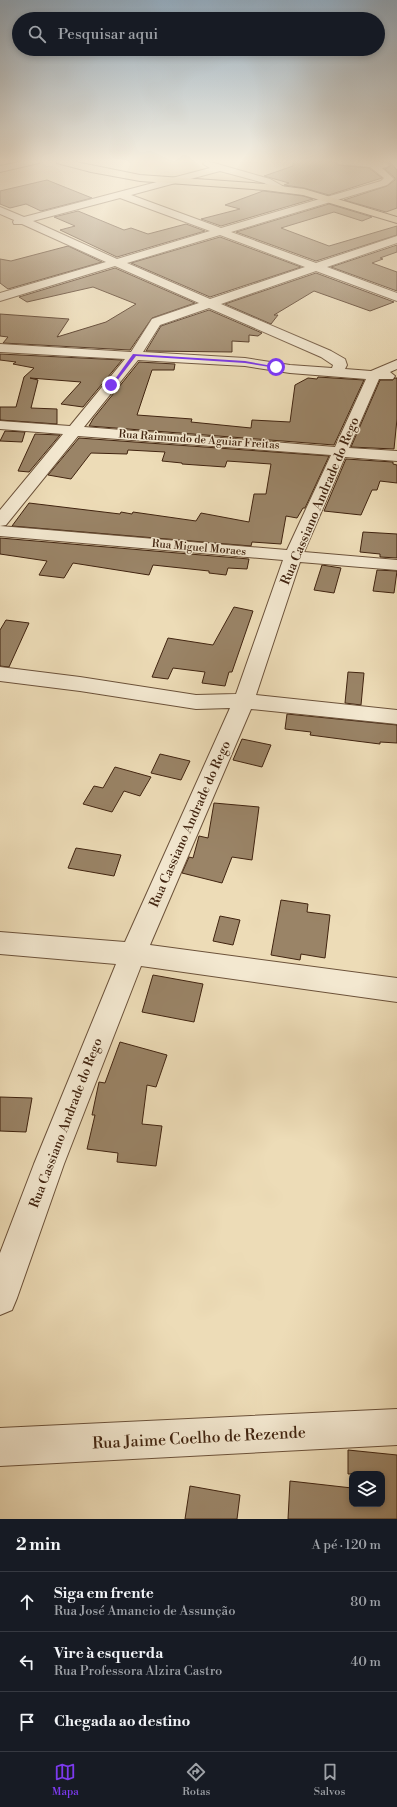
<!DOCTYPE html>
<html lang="pt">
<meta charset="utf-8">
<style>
body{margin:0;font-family:"Libre Bodoni",serif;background:#242831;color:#f1f3f6}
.controls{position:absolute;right:12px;bottom:12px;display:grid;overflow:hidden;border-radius:8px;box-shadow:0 2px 6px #0003}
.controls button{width:36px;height:36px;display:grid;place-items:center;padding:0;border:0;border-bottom:1px solid #363941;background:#171b24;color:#f1f3f6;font:20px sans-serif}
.stop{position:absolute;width:12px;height:12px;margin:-9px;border:3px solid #7c3aed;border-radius:50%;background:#fff}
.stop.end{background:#7c3aed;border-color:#fff;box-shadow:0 1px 4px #0008}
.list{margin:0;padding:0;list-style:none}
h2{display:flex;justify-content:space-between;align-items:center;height:52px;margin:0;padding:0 16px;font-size:17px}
h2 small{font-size:13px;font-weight:400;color:#9ea1a6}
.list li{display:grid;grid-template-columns:26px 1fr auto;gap:12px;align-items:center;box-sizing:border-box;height:60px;padding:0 16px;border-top:1px solid #363941}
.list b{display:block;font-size:15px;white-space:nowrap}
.list p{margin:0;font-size:13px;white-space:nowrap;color:#9ea1a6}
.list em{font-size:13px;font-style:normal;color:#9ea1a6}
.icon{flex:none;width:22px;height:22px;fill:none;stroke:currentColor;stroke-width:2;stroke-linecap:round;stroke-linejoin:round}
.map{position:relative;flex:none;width:397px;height:1519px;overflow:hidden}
.search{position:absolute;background:#171b24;box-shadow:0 2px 6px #0003;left:12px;right:12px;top:12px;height:44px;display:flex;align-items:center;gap:10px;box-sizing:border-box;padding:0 14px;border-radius:22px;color:#9ea1a6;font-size:15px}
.sheet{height:232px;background:#171b24}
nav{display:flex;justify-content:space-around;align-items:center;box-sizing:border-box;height:56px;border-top:1px solid #363941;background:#171b24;font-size:11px;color:#9ea1a6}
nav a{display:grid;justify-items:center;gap:2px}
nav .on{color:#7c3aed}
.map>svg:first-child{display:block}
.building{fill:#9a8467;stroke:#412410}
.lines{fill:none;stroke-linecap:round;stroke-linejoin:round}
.minor-casing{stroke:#6c523a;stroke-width:2}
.major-casing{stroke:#412410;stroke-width:2}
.minor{fill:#f3e8d0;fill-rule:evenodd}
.major{fill:#eddcb7;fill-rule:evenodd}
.route{fill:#7c3aed}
.labels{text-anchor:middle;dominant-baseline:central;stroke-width:3;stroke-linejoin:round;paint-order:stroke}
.far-street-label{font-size:11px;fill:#412410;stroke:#f3e8d0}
.street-label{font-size:13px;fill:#412410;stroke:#f3e8d0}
.near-street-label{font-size:16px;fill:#412410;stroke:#f3e8d0}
</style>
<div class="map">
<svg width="397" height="1519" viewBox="0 0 397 1519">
<rect width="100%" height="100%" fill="#eddcb7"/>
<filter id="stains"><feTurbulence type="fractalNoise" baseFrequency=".005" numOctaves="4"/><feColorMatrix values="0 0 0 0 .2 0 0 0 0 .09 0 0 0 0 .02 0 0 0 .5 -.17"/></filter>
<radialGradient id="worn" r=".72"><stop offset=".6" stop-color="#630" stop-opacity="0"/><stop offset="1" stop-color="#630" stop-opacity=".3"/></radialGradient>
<path class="building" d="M293 161H333L338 165 369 168 382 178 329 195 304 188 284 185 289 183 264 176 293 166Z
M384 161H389L397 170V208L386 212 344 200 387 186 395 180V178L385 169 390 166V164Z
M47 180 92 198 41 211 26 204 10 208 0 204V191Z
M263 191 303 196 313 199 221 226 201 219 240 209 225 205Z
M329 204 372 217 362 221 334 212 281 228 329 246 397 226V235L316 261 236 232Z
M78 211 124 230 131 228 148 234 186 224 205 231 117 257 60 230 75 226 54 217Z
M220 237 301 267 210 297 131 263Z
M397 245V252L380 258 383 259 372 263 397 272V291L331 267Z
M68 246 102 262 8 289 0 283V259L11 261Z
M115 268 195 303 152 318 130 350 3 343 8 337 0 336V314L69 319 57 337 106 322 136 304 93 287 27 302 19 297Z
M316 273 394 302 370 311 314 291 274 315H278L271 324 225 304Z
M209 310 262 333 258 336 249 335V342L232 341V352L146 351 161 326Z
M0 354 122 360 83 407 61 404 81 382 30 378 38 380 31 408 57 409V424L0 420V407H16L24 377 34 368 13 364 16 362 0 360Z
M139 362 175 364 174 370H152L137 415 192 419 191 422 251 428 252 420 290 422 295 385 308 378 317 379 318 377 364 380 334 445 89 426 93 419Z
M395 378H397V419L394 449 351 447 380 380H393Z
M5 431 25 432 22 442 0 441Z
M35 434 60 435 29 472 18 471Z
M79 438 329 456 305 508H303L297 518 286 516 281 544 252 542 251 546 12 526 29 503 120 514 121 512 132 514 133 512 196 521 201 513 249 522 254 494H266L271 464 227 461 225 467 182 464V463L162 461 165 452 128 450 127 454 91 453 71 479 48 475Z
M346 459 393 462V464L397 465V483L380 481 377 490H372L361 515 324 511Z
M363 532 397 534V558L380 557V554L360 552Z
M0 538 249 559 247 569 228 568 226 575 209 573V571L153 565 149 575 73 563 64 578 39 575 47 561 0 554Z
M322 565 341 568 334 593 314 590Z
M377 570 397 571 394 593 373 591Z
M234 607 253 611 232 672H229L225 686 202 683 205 672 173 668 168 679 152 677 168 638 213 645Z
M6 620 29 623 9 667 0 666V630Z
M348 672 364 673 361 705 345 703Z
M287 714 397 725V743L380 742V744L356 741 310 735 311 732 285 729Z
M242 739 271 745 262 767 233 760Z
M160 754 190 761 181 780 151 773Z
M115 767 151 777 140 796 124 791 112 812 83 804 94 786 103 788Z
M214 803 259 807 252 860 232 857 222 883 182 873 189 857 193 858 199 836 208 838Z
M76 848 121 855 114 876 68 868Z
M281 900 308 904 307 912 330 915 325 958 301 954 300 960 271 955Z
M220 916 240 920 233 945 213 941Z
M153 975 203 984 194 1022 142 1012Z
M120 1042 167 1055 156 1087 147 1085 142 1124 162 1126 156 1166 117 1162 118 1153 87 1149 95 1115H92L99 1082 105 1083Z
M0 1097 32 1098 26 1132 0 1131Z
M348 1450 397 1455V1519H288L290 1481 352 1488V1504H382V1474H348Z
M190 1486 240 1495 237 1519H185Z"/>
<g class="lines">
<defs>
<path id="minor" d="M24 161H40L39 163 0 172V166Z
M207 161 270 179 288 189 286 191H280L264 183 220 171 131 195 221 228 381 181 384 178 370 167 338 164 334 161H374L387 163 389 165 387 167 382 168 394 179 387 185 231 232 316 263 397 236V243L327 267 397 293V301L316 271 221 304 331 351 345 359 347 365 345 369 371 371 397 360V369L390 372 395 376 393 379H379L349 448 397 451V461L345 457 304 552 397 560V570L300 562 256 695 397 710V724L251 709 150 945 397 978V1002L141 966 64 1164 17 1298 12 1310 0 1315V1253L34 1164 116 964 0 954V932L125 942 230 708 196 709 80 691 0 681V667L80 677 196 695 236 694 283 560 0 536V510L63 434 0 429V421L70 426 125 359 0 352V344L131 352 152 319 199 303 115 266 0 301V293L106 262 22 224H14L13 222 14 220 0 214V207L24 217 210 168 203 164ZM120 198 210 231 117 259 33 221ZM220 235 305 267 210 299 127 263ZM209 308 321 357 333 365 332 368 290 365 245 358 143 352 160 325ZM138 360 245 366 290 373 366 379 335 447 84 427ZM78 436 331 455 287 550 0 526 6 525Z
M397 1409V1445L0 1466V1428Z"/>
<path id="major" d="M56 161H71L140 175 265 184 304 189 397 217V223L303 195 265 190 140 181 91 172 57 163Z"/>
</defs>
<use href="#minor" class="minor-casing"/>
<use href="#major" class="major-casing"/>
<use href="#minor" class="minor"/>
<use href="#major" class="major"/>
</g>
<linearGradient id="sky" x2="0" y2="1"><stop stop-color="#93abbe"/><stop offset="0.43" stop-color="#f7efdf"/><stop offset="1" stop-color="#f7efdf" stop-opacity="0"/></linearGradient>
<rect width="397" height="374" fill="url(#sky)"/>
<path class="route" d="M133 354 245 361 278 367 276 368 245 363 136 356 113 386H110Z"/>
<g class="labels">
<g class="far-street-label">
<text transform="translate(199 440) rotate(4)">Rua Raimundo de Aguiar Freitas</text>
<text transform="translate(199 548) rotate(5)">Rua Miguel Moraes</text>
</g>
<g class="street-label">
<text transform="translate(320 501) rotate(-67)">Rua Cassiano Andrade do Rego</text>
<text transform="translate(190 824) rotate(-66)">Rua Cassiano Andrade do Rego</text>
<text transform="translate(66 1123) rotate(-69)">Rua Cassiano Andrade do Rego</text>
</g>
<g class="near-street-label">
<text transform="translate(199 1438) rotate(-3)">Rua Jaime Coelho de Rezende</text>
</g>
</g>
<rect width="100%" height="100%" filter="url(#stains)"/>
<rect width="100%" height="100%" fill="url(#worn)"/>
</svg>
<div class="controls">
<button><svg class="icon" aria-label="layers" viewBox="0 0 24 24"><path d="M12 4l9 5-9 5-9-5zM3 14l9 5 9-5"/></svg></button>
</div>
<div class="stop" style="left:276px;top:367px"></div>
<div class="stop end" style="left:111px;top:385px"></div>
<div class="search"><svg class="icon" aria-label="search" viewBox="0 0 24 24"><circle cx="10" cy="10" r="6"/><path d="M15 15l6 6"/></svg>Pesquisar aqui</div>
</div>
<section class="sheet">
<h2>2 min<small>A pé · 120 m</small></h2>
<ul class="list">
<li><svg class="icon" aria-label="ahead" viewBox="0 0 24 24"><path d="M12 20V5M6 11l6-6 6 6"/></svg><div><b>Siga em frente</b><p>Rua José Amancio de Assunção</p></div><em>80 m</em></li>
<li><svg class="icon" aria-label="left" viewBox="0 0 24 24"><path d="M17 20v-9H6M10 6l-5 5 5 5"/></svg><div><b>Vire à esquerda</b><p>Rua Professora Alzira Castro</p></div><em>40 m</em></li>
<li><svg class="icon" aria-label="arrive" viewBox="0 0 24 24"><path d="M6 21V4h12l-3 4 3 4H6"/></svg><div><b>Chegada ao destino</b></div></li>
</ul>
</section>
<nav>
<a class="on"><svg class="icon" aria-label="map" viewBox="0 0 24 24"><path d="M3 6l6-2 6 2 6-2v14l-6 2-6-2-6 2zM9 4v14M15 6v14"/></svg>Mapa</a>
<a><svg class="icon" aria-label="directions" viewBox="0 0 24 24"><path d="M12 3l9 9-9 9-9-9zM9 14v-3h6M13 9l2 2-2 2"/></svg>Rotas</a>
<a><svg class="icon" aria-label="saved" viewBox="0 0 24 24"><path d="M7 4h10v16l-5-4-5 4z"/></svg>Salvos</a>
</nav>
